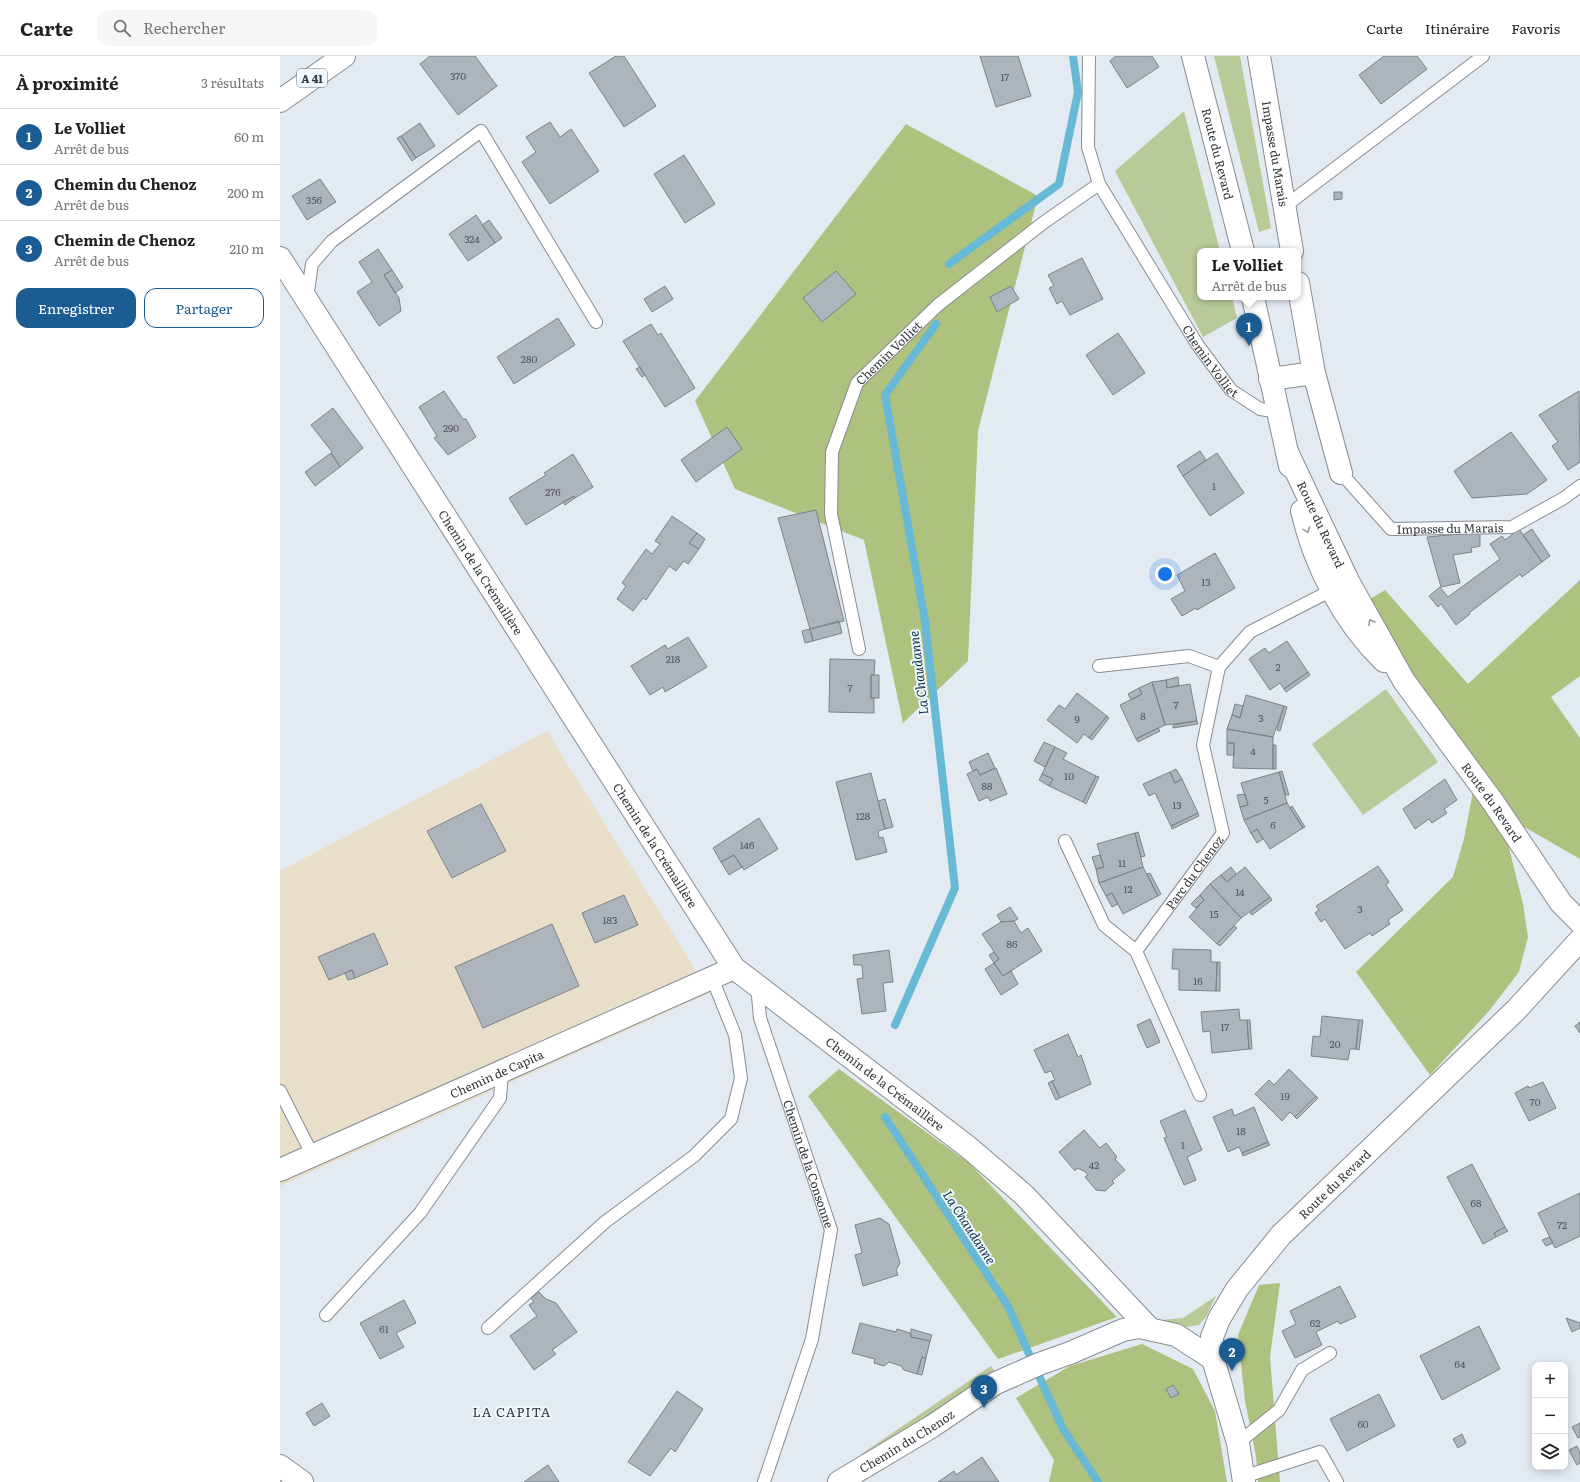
<!DOCTYPE html>
<html lang="fr">
<meta charset="utf-8">
<style>
body{margin:0;font-family:Literata,serif;background:#f6f6f6;color:#202124}
.controls{position:absolute;right:12px;bottom:12px;display:grid;overflow:hidden;border-radius:8px;box-shadow:0 2px 10px #0003}
.controls button{width:36px;height:36px;display:grid;place-items:center;padding:0;border:0;border-bottom:1px solid #e0e0e0;background:#fff;color:#202124;font:20px sans-serif}
.you{position:absolute;left:885px;top:518px;width:14px;height:14px;margin:-10px;border:3px solid #fff;border-radius:50%;background:#1a73e8;box-shadow:0 0 0 6px #1a73e833}
.badge{display:grid;place-items:center;width:26px;height:26px;border-radius:50%;background:#1b5d92;color:#fff;font-size:13px;font-weight:700}
.pin{position:absolute;translate:-50% -33px;filter:drop-shadow(0 1px 2px #0008)}
.pin::after{content:'';position:absolute;top:21px;width:14px;height:12px;background:inherit;clip-path:polygon(0 0,100% 0,50% 100%)}
.popup{position:absolute;left:917px;top:192px;width:104px;height:52px;box-sizing:border-box;display:grid;place-content:center;border-radius:8px;background:#fff;filter:drop-shadow(0 1px 3px #0005);font-size:13px;white-space:nowrap;color:#757577}
.popup b{font-size:15px;color:#202124}
.popup::after{content:'';position:absolute;left:50%;top:100%;margin-left:-8px;border:8px solid transparent;border-top-color:#fff}
.list{margin:0;padding:0;list-style:none}
h2{display:flex;justify-content:space-between;align-items:center;height:52px;margin:0;padding:0 16px;font-size:17px}
h2 small{font-size:13px;font-weight:400;color:#757577}
.list li{display:grid;grid-template-columns:26px 1fr auto;gap:12px;align-items:center;box-sizing:border-box;height:56px;padding:0 16px;border-top:1px solid #e0e0e0}
.list b{display:block;font-size:15px;white-space:nowrap}
.list p{margin:0;font-size:13px;white-space:nowrap;color:#757577}
.list em{font-size:13px;font-style:normal;color:#757577}
.actions{display:flex;gap:8px;padding:12px 16px}
.actions a{flex:1;padding:9px 0;border:1px solid #1b5d92;border-radius:12px;text-align:center;font-size:14px;color:#1b5d92}
.actions .main{background:#1b5d92;color:#fff}
.icon{flex:none;width:22px;height:22px;fill:none;stroke:currentColor;stroke-width:2;stroke-linecap:round;stroke-linejoin:round}
.map{position:relative;flex:none;width:1300px;height:1426px;overflow:hidden}
header{display:flex;align-items:center;gap:24px;box-sizing:border-box;height:56px;padding:0 20px;background:#fff;border-bottom:1px solid #e0e0e0}
header strong{font-size:19px}
nav{display:flex;gap:22px;margin-inline-start:auto;font-size:14px}
.search{width:280px;height:36px;background:#f6f6f6;display:flex;align-items:center;gap:10px;box-sizing:border-box;padding:0 14px;border-radius:12px;color:#757577;font-size:15px}
main{display:flex}
aside{flex:1;background:#fff}
.map>svg:first-child{display:block}
.industrial{fill:#e8dec9}
.green{fill:#bac998}
.forest{fill:#aec17f}
.lines{fill:none;stroke-linecap:round;stroke-linejoin:round}
.stream{stroke:#67b9d6;stroke-width:8}
.building{fill:#adb4bb;stroke:#7c8389}
.service-casing{stroke:#868d93;stroke-width:14}
.minor-casing{stroke:#868d93;stroke-width:24}
.tertiary-casing{stroke:#868d93;stroke-width:24}
.secondary-casing{stroke:#868d93;stroke-width:24}
.motorway-casing{stroke:#868d93;stroke-width:24}
.service{stroke:#fff;stroke-width:12}
.minor{stroke:#fff;stroke-width:22}
.tertiary{stroke:#fff;stroke-width:22}
.secondary{stroke:#fff;stroke-width:22}
.motorway{stroke:#fff;stroke-width:22}
.oneway{stroke:#999a9c}
.labels{text-anchor:middle;dominant-baseline:central;stroke-width:4;stroke-linejoin:round;paint-order:stroke}
.number-label{font-size:10px;fill:#52565a}
.shield{fill:#f0f8ff;stroke:#6c7074;stroke-width:1}
.shield-label{font-size:11px;font-weight:bold;fill:#333639}
.street-label{font-size:12px;fill:#333639;stroke:#f0f8ff}
.water-label{font-size:13px;font-style:italic;fill:#0e3541;stroke:#f0f8ff}
.neighbourhood-label{font-size:13px;letter-spacing:1px;fill:#333639;stroke:#f0f8ff}
</style>
<header>
<strong>Carte</strong>
<div class="search"><svg class="icon" aria-label="search" viewBox="0 0 24 24"><circle cx="10" cy="10" r="6"/><path d="M15 15l6 6"/></svg>Rechercher</div>
<nav><a>Carte</a><a>Itinéraire</a><a>Favoris</a></nav>
</header>
<main>
<aside>
<h2>À proximité<small>3 résultats</small></h2>
<ul class="list">
<li><span class="badge">1</span><div><b>Le Volliet</b><p>Arrêt de bus</p></div><em>60 m</em></li>
<li><span class="badge">2</span><div><b>Chemin du Chenoz</b><p>Arrêt de bus</p></div><em>200 m</em></li>
<li><span class="badge">3</span><div><b>Chemin de Chenoz</b><p>Arrêt de bus</p></div><em>210 m</em></li>
</ul>
<div class="actions"><a class="main">Enregistrer</a><a>Partager</a></div>
</aside>
<div class="map">
<svg width="1300" height="1426" viewBox="0 0 1300 1426">
<rect width="100%" height="100%" fill="#e3eaf1"/>
<path class="industrial" d="M267 675 430 937 0 1130V815Z"/>
<path class="green" d="M934 0H960L991 172 979 176Z
M904 55 940 195H920V241H952L957 262 923 281 835 115Z
M1106 633 1158 706 1083 759 1032 688Z
M936 1240 926 1261 919 1269 906 1271 881 1264 903 1262Z
M711 1310 715 1315 583 1404 580 1399Z"/>
<path class="forest" d="M626 68 758 140 698 375 688 605 623 667 584 484 455 433 415 345Z
M1300 524V620L1271 641 1300 682V803L1239 768 1225 776 1243 848 1248 881 1239 916 1209 955 1150 1019 1076 916 1173 821 1184 783 1197 714 1085 546 1105 534 1188 628Z
M559 1013 689 1107 837 1261 718 1303 528 1040Z
M1000 1227 990 1301 1000 1426H978L976 1400 965 1345 958 1279 979 1229Z
M862 1288 913 1313 935 1355 947 1426H769L774 1404 736 1342 790 1310Z"/>
<g class="lines">
<path class="stream" d="M669 208 779 128 798 36 793 0
M615 969 675 832 645 565 605 339 656 268
M605 1061 729 1252 749 1298
M759 1320 783 1373 818 1426"/>
</g>
<path class="building" d="M150 0H195L217 30 178 59 140 8Z
M336 0H344L376 50 344 71 309 17Z
M700 0H738L751 40 716 51Z
M836 0H872L879 11 847 32 830 5Z
M1104 0H1137L1147 13 1101 48 1079 19Z
M270 66 280 81 291 73 319 115 270 148 242 106 256 96 246 81Z
M140 67 155 90 136 102 121 80Z
M121 80 136 102 132 105 117 82Z
M404 99 435 148 405 167 374 118Z
M40 123 56 146 27 164 12 140Z
M1054 136H1062V143L1054 144Z
M196 159 215 187 188 205 169 178Z
M209 164 222 182 215 187 202 169Z
M98 193 112 214 104 219 119 242 121 255 99 270 77 236 92 226 79 206Z
M802 202 823 243 790 259 782 245 777 248 769 232 774 230 768 219Z
M112 214 123 231 115 237 104 219Z
M556 215 576 238 542 266 523 242Z
M385 230 393 243 372 256 364 243Z
M731 230 739 243 717 256 710 241Z
M278 262 295 289 234 328 217 301Z
M371 268 378 279 381 277 415 332 385 351 343 285Z
M838 277 865 317 833 339 806 299Z
M360 311 365 319 362 321 356 313Z
M164 335 183 363H186L196 381 168 399 154 382 157 380 139 351Z
M1299 335 1300 406 1288 414 1272 390 1278 386 1259 359Z
M53 352 83 392 60 411 51 397 52 396 31 369Z
M447 371 462 393 416 426 401 404Z
M1231 376 1267 424 1247 438 1192 442 1174 415Z
M920 395 926 404 903 420 897 410Z
M51 397 60 411 35 430 25 416Z
M937 397 964 437 930 460 903 420Z
M293 398 313 431 295 442 294 440 246 469 229 442 266 419 264 417Z
M294 440 295 442 285 449 283 446Z
M536 454 564 565 530 573 498 462Z
M392 460 417 477 409 487 419 493 408 508 404 505 396 515 389 510 366 544 363 542 353 555 337 543 346 530 342 527 366 493 372 498 380 488 375 485Z
M1239 473 1262 506 1242 521 1240 518 1189 557 1190 558 1176 569 1161 548 1158 551 1149 540 1160 531 1168 541 1220 503 1210 488 1222 480 1225 484Z
M1252 473 1270 500 1262 506 1243 479Z
M1200 476V490L1191 492 1192 496 1173 499 1180 527 1161 531 1147 481Z
M417 477 425 483 419 493 409 487Z
M935 497 955 532 917 554 916 552 902 560 891 543 905 535 897 519Z
M559 565 562 577 533 585 530 573Z
M530 573 533 585 525 587 522 575Z
M408 581 427 611 385 636 383 631 370 639 351 610 385 589 388 593Z
M1007 585 1028 616 1004 633 1000 627 990 634 969 603 985 592 989 597Z
M550 603 595 604 594 619H591V642H594V657L549 656Z
M1028 616 1030 619 1006 636 1004 633Z
M591 619H599V642H591Z
M898 621 899 629 887 632 886 624Z
M886 624 887 632 910 628 917 665 885 669 872 626Z
M872 626 885 669 856 683 840 649 862 638 859 632Z
M859 632 862 638 851 644 848 638Z
M797 637 827 660 809 682 804 678 797 687 767 664 779 649 785 653Z
M966 639 1004 650 993 681 947 673 952 659 960 662Z
M955 648 963 650 960 662 952 659Z
M1004 650 1007 651 1000 675 997 674Z
M827 660 829 662 812 684 809 682Z
M917 665 918 668 893 672V669Z
M878 672 880 675 858 686 856 683Z
M947 673 993 681V713L953 712 954 687H947Z
M764 686 775 691 765 711 754 705Z
M947 687H954V699H947Z
M993 689H996V713H993Z
M775 691 787 697 783 703 816 720 803 746 769 730 773 723 762 718Z
M708 697 715 712 700 719 697 713 693 715 689 706Z
M716 712 727 738 710 745 708 741 699 745 687 718 697 713 700 719Z
M896 713 902 723 895 727 890 716Z
M1002 715 1009 739H1006L999 716Z
M890 716 895 727 902 723 918 757 891 770 875 737 869 740 863 728Z
M999 716 1007 747 964 764 960 751 968 749 961 727Z
M591 717 605 773 598 775 599 782 603 781 607 796 576 804 556 726Z
M762 718 773 723 769 730 759 724Z
M816 720 819 721 806 748 803 746Z
M1165 723 1177 744 1164 753 1167 757 1152 767 1149 763 1135 773 1123 753Z
M965 738 968 749 960 751 957 739Z
M605 743 613 771 605 773 598 745Z
M1007 747 1023 772 990 793 977 773 971 777 964 764Z
M201 748 226 795 172 822 147 775Z
M1012 750 1025 771 1023 772 1010 752Z
M918 757 919 760 892 773 891 770Z
M479 762 498 793 464 814 454 799 441 806 433 792Z
M977 773 983 783 977 787 971 777Z
M858 776 865 800 861 801 855 777Z
M855 777 863 811 819 827 816 813 824 811 817 788Z
M454 799 462 811 449 819 441 806Z
M820 799 824 811 816 813 812 801Z
M1098 810 1109 826 1106 829 1123 854 1108 864 1110 868 1092 880 1090 877 1065 893 1045 863 1041 866 1035 857 1039 854 1036 850Z
M863 811 878 840 843 858 832 837 826 840 819 827Z
M951 811 956 818 947 826 941 819Z
M965 811 990 841 961 862 930 828 941 819 947 826Z
M870 817 881 838 878 840 867 818Z
M930 828 961 862 937 888 909 861 924 844 920 839Z
M832 837 838 848 832 851 826 840Z
M344 839 358 869 315 887 302 857Z
M920 839 924 844 916 852 911 848Z
M990 841 992 844 972 859 970 857Z
M730 851 738 863 734 865 721 866 717 859Z
M734 865 741 877 748 872 762 895 723 920 714 907 719 903 702 878 721 866Z
M272 868 299 930 203 972 175 911Z
M954 870 957 872 940 890 937 888Z
M94 877 108 908 75 922 72 914 49 924 38 901Z
M893 893 931 894V906H937L936 935 899 934V913H892Z
M609 894 613 926 603 927 606 955 582 958 577 923 583 922 582 909H574L573 899Z
M714 896 719 903 714 907 709 899Z
M937 906H940V935H936Z
M714 907 723 920 731 915 738 928 721 939 705 913Z
M72 914 75 922 68 924 65 917Z
M959 953 960 964H967L969 993 932 997 930 975 923 976 921 956Z
M1042 960 1079 964 1076 993H1070L1068 1004 1031 1000 1033 980 1040 981Z
M870 963 880 986 867 992 857 969Z
M967 964H970L972 993H969Z
M1079 964H1083L1079 994 1076 993Z
M1300 966V977L1295 970Z
M788 978 798 1001 801 999 811 1028 780 1042 772 1025 775 1024 771 1015 765 1017 754 994Z
M1009 1013 1036 1040 1015 1061 1010 1056 1002 1065 975 1038 989 1024 994 1029Z
M772 1025 780 1042 776 1044 768 1027Z
M1263 1026 1276 1052 1249 1065 1235 1037 1248 1030 1249 1032Z
M1036 1040 1038 1042 1017 1063 1015 1061Z
M974 1051 988 1086 962 1097 959 1091 948 1096 933 1061 952 1053 954 1060Z
M905 1054 922 1094 907 1101 916 1124 904 1129 884 1082 887 1081 880 1065Z
M804 1074 820 1092 826 1087 837 1101 835 1103 845 1114 832 1125 834 1127 825 1135 816 1134 805 1121 808 1119 804 1115 797 1112 795 1115 779 1096Z
M988 1086 990 1089 963 1100 962 1097Z
M1192 1108 1225 1171 1214 1177 1216 1181 1203 1188 1167 1121Z
M1300 1137V1180L1275 1192 1258 1157Z
M600 1162 609 1168 620 1207 616 1214 618 1219 583 1230 575 1199 582 1197 575 1169Z
M1225 1171 1228 1175 1216 1181 1214 1177Z
M1270 1181 1273 1187 1266 1190 1262 1184Z
M1060 1230 1076 1261 1060 1268 1058 1265 1036 1276 1042 1289 1015 1302 1002 1275 1016 1268 1010 1255Z
M259 1236 266 1243 276 1247 297 1276 272 1294 276 1298 254 1314 230 1280 257 1260 249 1249 254 1246 251 1242Z
M124 1244 136 1267 116 1277 124 1291 100 1303 80 1267Z
M1286 1262 1300 1267V1272L1292 1276Z
M580 1267 616 1276 617 1273 630 1277 631 1281 650 1285 646 1302 642 1301 637 1318 624 1314 621 1310 609 1306 604 1310 594 1307 595 1303 572 1297Z
M1199 1270 1220 1313 1162 1344 1140 1300Z
M631 1273 652 1279 650 1285 631 1281Z
M642 1301 646 1302 642 1319 637 1318Z
M893 1329 899 1338 891 1342 886 1333Z
M397 1335 423 1353 395 1396 391 1392 370 1420 348 1406Z
M1099 1338 1115 1370 1067 1395 1050 1363Z
M42 1347 50 1360 34 1370 26 1357Z
M1300 1367V1381L1298 1382 1292 1371Z
M1182 1378 1186 1387 1178 1392 1173 1383Z
M1297 1390 1300 1397V1407L1297 1409 1289 1394Z
M702 1401 719 1426H658L674 1415 676 1419Z
M268 1409 279 1426H244Z"/>
<g class="lines">
<defs>
<g id="service">
<path id="s1" d="M809 0 808 91 819 128 917 288 951 334 980 353 998 356"/>
<path d="M1004 151 1203 0"/>
<path d="M27 242 32 208 52 185 201 75 316 266"/>
<path id="s2" d="M1061 417 1111 473 1232 471 1284 442 1300 430"/>
<path id="s3" d="M579 593 551 458 552 396 577 327 658 249 763 167 819 128"/>
<path d="M819 610 909 600 939 611"/>
<path d="M785 785 824 869 856 895 920 1039"/>
<path id="s4" d="M856 895 943 777 923 689 939 611 970 576 1056 532"/>
<path id="s5" d="M477 929 480 962 551 1174 532 1283 484 1426"/>
<path d="M0 1035 33 1100"/>
<path d="M46 1259 140 1157 220 1042 222 1016"/>
<path d="M208 1272 325 1166 414 1100 451 1063 461 1022 455 979 432 922"/>
<path d="M958 1387 999 1354 1022 1314 1050 1297"/>
<path d="M963 1421 1040 1396 1057 1426"/>
</g>
<g id="minor">
<path id="s6" d="M979 0 1012 195"/>
<path id="s7" d="M0 202 454 912 688 1091 744 1139 869 1272"/>
<path d="M1018 227 1034 317"/>
<path d="M990 323 1034 317 1061 417"/>
<path id="s8" d="M0 1114 454 912"/>
<path d="M0 1410 22 1426"/>
<path id="s9" d="M559 1426 651 1371 716 1327 759 1308 790 1297 843 1274 859 1271 896 1279 933 1303"/>
</g>
<g id="tertiary">
<path id="s10" d="M964 1426 958 1387 933 1303 932 1281 939 1263 957 1233 1001 1179 1236 954 1300 884"/>
</g>
<g id="secondary">
<path id="s11" d="M913 0 963 195"/>
<path d="M973 241 1010 410"/>
<path id="s12" d="M1007 396 1068 525 1124 625 1213 746 1281 847 1300 866"/>
<path d="M1022 455C1035 510 1063 565 1104 605"/>
</g>
<path id="motorway" d="M0 45 64 0"/>
</defs>
<use href="#service" class="service-casing"/>
<use href="#minor" class="minor-casing"/>
<use href="#tertiary" class="tertiary-casing"/>
<use href="#secondary" class="secondary-casing"/>
<use href="#motorway" class="motorway-casing"/>
<use href="#service" class="service"/>
<use href="#minor" class="minor"/>
<use href="#tertiary" class="tertiary"/>
<use href="#secondary" class="secondary"/>
<use href="#motorway" class="motorway"/>
</g>
<defs><path id="oneway-chevron" d="M-2-3.5L2.5 0L-2 3.5" fill="none" stroke-width="1.6" stroke-linecap="round" stroke-linejoin="round"/></defs>
<g class="oneway">
<use href="#oneway-chevron" transform="translate(1027 474) rotate(69)"/>
<use href="#oneway-chevron" transform="translate(1091 566) rotate(-120)"/>
</g>
<g class="labels">
<g class="number-label">
<text x="178" y="19">370</text>
<text x="725" y="20">17</text>
<text x="34" y="143">356</text>
<text x="192" y="182">324</text>
<text x="249" y="302">280</text>
<text x="171" y="371">290</text>
<text x="934" y="429">1</text>
<text x="273" y="435">276</text>
<text x="926" y="525">13</text>
<text x="393" y="602">218</text>
<text x="998" y="610">2</text>
<text x="570" y="631">7</text>
<text x="896" y="648">7</text>
<text x="863" y="659">8</text>
<text x="981" y="661">3</text>
<text x="797" y="662">9</text>
<text x="973" y="694">4</text>
<text x="789" y="719">10</text>
<text x="707" y="729">88</text>
<text x="986" y="743">5</text>
<text x="897" y="748">13</text>
<text x="583" y="759">128</text>
<text x="993" y="768">6</text>
<text x="467" y="788">146</text>
<text x="842" y="806">11</text>
<text x="848" y="832">12</text>
<text x="960" y="835">14</text>
<text x="1080" y="852">3</text>
<text x="934" y="857">15</text>
<text x="330" y="863">183</text>
<text x="732" y="887">86</text>
<text x="918" y="924">16</text>
<text x="945" y="970">17</text>
<text x="1055" y="987">20</text>
<text x="1005" y="1039">19</text>
<text x="1255" y="1045">70</text>
<text x="961" y="1074">18</text>
<text x="903" y="1088">1</text>
<text x="814" y="1108">42</text>
<text x="1196" y="1146">68</text>
<text x="1282" y="1168">72</text>
<text x="1035" y="1266">62</text>
<text x="104" y="1272">61</text>
<text x="1180" y="1307">64</text>
<text x="1083" y="1367">60</text>
</g>
<rect class="shield" x="17" y="13" width="30" height="18" rx="3"/>
<g class="shield-label">
<text x="32" y="22">A 41</text>
</g>
<g class="street-label">
<text stroke="none"><textPath href="#s11" startOffset="101">Route du Revard</textPath></text>
<text stroke="none"><textPath href="#s6" startOffset="99">Impasse du Marais</textPath></text>
<text stroke="none"><textPath href="#s3" startOffset="317">Chemin Volliet</textPath></text>
<text stroke="none"><textPath href="#s1" startOffset="339">Chemin Volliet</textPath></text>
<text stroke="none"><textPath href="#s12" startOffset="80">Route du Revard</textPath></text>
<text stroke="none"><textPath href="#s2" startOffset="134">Impasse du Marais</textPath></text>
<text stroke="none"><textPath href="#s7" startOffset="373">Chemin de la Crémaillère</textPath></text>
<text stroke="none"><textPath href="#s12" startOffset="407">Route du Revard</textPath></text>
<text stroke="none"><textPath href="#s7" startOffset="697">Chemin de la Crémaillère</textPath></text>
<text stroke="none"><textPath href="#s4" startOffset="98">Parc du Chenoz</textPath></text>
<text stroke="none"><textPath href="#s8" startOffset="237">Chemin de Capita</textPath></text>
<text stroke="none"><textPath href="#s7" startOffset="1033">Chemin de la Crémaillère</textPath></text>
<text stroke="none"><textPath href="#s5" startOffset="187">Chemin de la Consonne</textPath></text>
<text stroke="none"><textPath href="#s10" startOffset="347">Route du Revard</textPath></text>
<text stroke="none"><textPath href="#s9" startOffset="79">Chemin du Chenoz</textPath></text>
</g>
<g class="water-label">
<text transform="translate(638 617) rotate(-97)">La Chaudanne</text>
<text transform="translate(690 1171) rotate(57)">La Chaudanne</text>
</g>
<g class="neighbourhood-label">
<text x="232" y="1355">LA CAPITA</text>
</g>
</g>
</svg>
<div class="controls">
<button>+</button>
<button>−</button>
<button><svg class="icon" aria-label="layers" viewBox="0 0 24 24"><path d="M12 4l9 5-9 5-9-5zM3 14l9 5 9-5"/></svg></button>
</div>
<div class="you"></div>
<div class="pin badge" style="left:969px;top:290px">1</div>
<div class="popup"><b>Le Volliet</b>Arrêt de bus</div>
<div class="pin badge" style="left:952px;top:1315px">2</div>
<div class="pin badge" style="left:704px;top:1352px">3</div>
</div>
</main>
